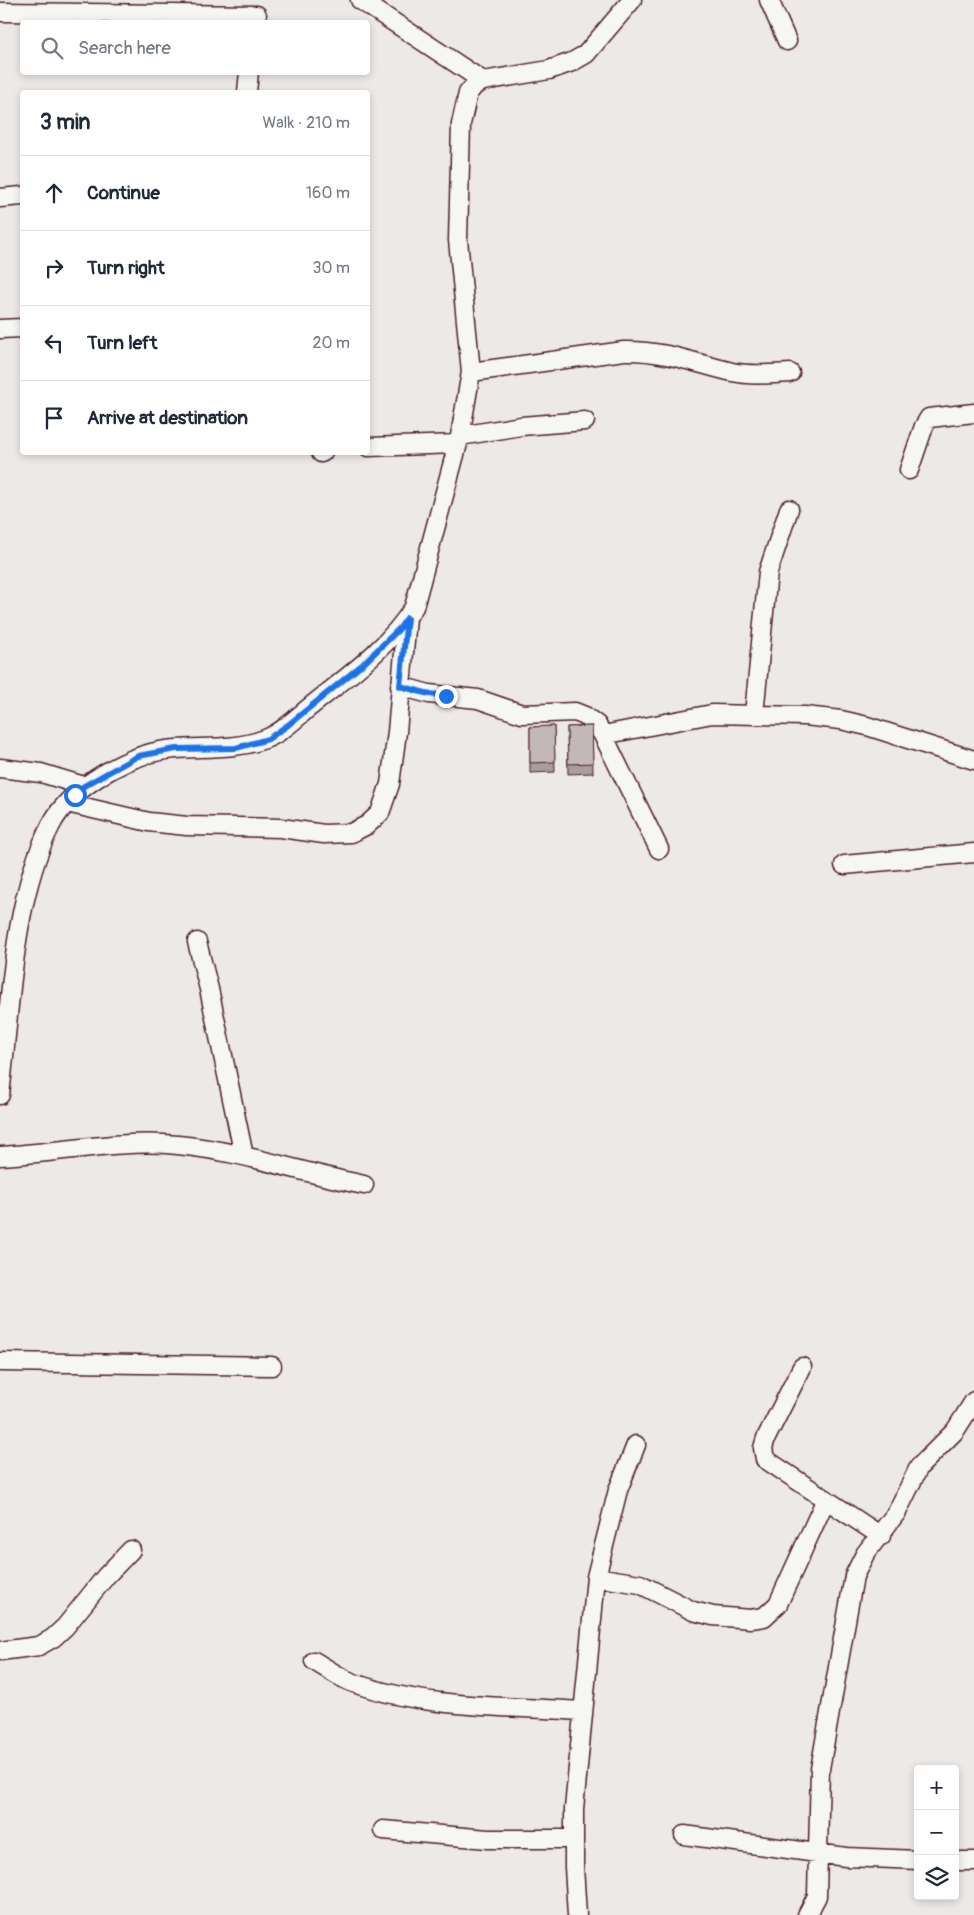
<!DOCTYPE html>
<meta charset="utf-8">
<style>
body{margin:0;font-family:Pangolin,sans-serif;background:#f6f6f7;color:#1f2937}
.controls{position:absolute;right:15px;bottom:15px;display:grid;overflow:hidden;border-radius:5px;box-shadow:0 2px 8px #0003}
.controls button{width:45px;height:45px;display:grid;place-items:center;padding:0;border:0;border-bottom:1px solid #e0e1e3;background:#fff;color:#1f2937;font:25px sans-serif}
.stop{position:absolute;width:15px;height:15px;margin:-11px;border:4px solid #1a73e8;border-radius:50%;background:#fff}
.stop.end{background:#1a73e8;border-color:#fff;box-shadow:0 1px 5px #0008}
.list{margin:0;padding:0;list-style:none}
h2{display:flex;justify-content:space-between;align-items:center;height:65px;margin:0;padding:0 20px;font-size:21px}
h2 small{font-size:16px;font-weight:400;color:#747a83}
.list li{display:grid;grid-template-columns:32px 1fr auto;gap:15px;align-items:center;box-sizing:border-box;height:75px;padding:0 20px;border-top:1px solid #e0e1e3}
.list b{display:block;font-size:19px;white-space:nowrap}
.list em{font-size:16px;font-style:normal;color:#747a83}
.icon{flex:none;width:28px;height:28px;fill:none;stroke:currentColor;stroke-width:2;stroke-linecap:round;stroke-linejoin:round}
.map{position:relative;flex:none;width:974px;height:1915px;overflow:hidden}
.search{position:absolute;background:#fff;box-shadow:0 2px 8px #0003;left:20px;top:20px;width:350px;height:55px;display:flex;align-items:center;gap:12px;box-sizing:border-box;padding:0 18px;border-radius:5px;color:#747a83;font-size:19px}
.panel{position:absolute;background:#fff;box-shadow:0 2px 8px #0003;left:20px;top:90px;width:350px;height:365px;border-radius:5px}
.map>svg:first-child{display:block}
.lines{fill:none;stroke-linecap:round;stroke-linejoin:round}
.minor-casing{stroke:#4a1f2b;stroke-width:21}
.minor{stroke:#f6f6f2;stroke-width:18}
.wall{fill:#a99d9d;stroke:#4a1f2b}
.building{fill:#c4b7b7;stroke:#4a1f2b}
.route{stroke:#1a73e8;stroke-width:6}
</style>
<div class="map">
<svg width="974" height="1915" viewBox="0 0 974 1915">
<rect width="100%" height="100%" fill="#ece9e6"/>
<filter id="ink" filterUnits="userSpaceOnUse"><feTurbulence type="fractalNoise" baseFrequency=".02" numOctaves="2"/><feDisplacementMap in="SourceGraphic" scale="10" xChannelSelector="R" yChannelSelector="G"/><feConvolveMatrix kernelMatrix="1 2 1 2 8 2 1 2 1" color-interpolation-filters="sRGB"/></filter>
<g filter="url(#ink)">
<g class="lines">
<defs>
<path id="minor" d="M360 0 483 81
M769 0 787 41
M0 12 257 15
M247 92 249 72
M0 198 22 196
M0 329 22 328
M471 372 624 351C664 350 694 363 732 372 751 376 771 374 790 373
M460 436 521 426 585 421
M368 447 458 444
M321 453 323 452
M909 470 924 426 929 418 974 413
M400 686 429 694 478 699 522 714 575 712 585 716 597 725 603 735 659 849
M754 714 768 572 789 509
M603 735 712 714 805 716 841 720 867 726 974 760
M0 768 41 773 84 786
M67 803 149 822 187 826 281 828 324 834 351 833 367 825 380 813 390 784 397 732 407 618
M844 865 974 853
M197 942 209 989 244 1156
M0 1095C10 1011 12 900 51 825 71 786 133 751 176 749 207 747 235 750 265 739 282 733 297 717 311 706 348 676 388 648 414 607L460 436 471 372 458 240 461 124 468 93 475 85 483 81 549 70 572 62 586 54 632 0
M0 1156C57 1153 122 1139 178 1145 241 1151 302 1173 364 1185
M0 1362 272 1366
M802 1367 766 1438 763 1448 765 1459 881 1536
M596 1577 640 1584 693 1611 713 1616 751 1619 764 1617 778 1604 826 1499
M0 1651 39 1646 53 1638 65 1627 106 1576 131 1550
M314 1661C326 1668 338 1677 351 1682 424 1709 507 1706 583 1711
M383 1830 488 1839H574
M684 1835 846 1857 918 1860
M955 1861H974
M577 1915 574 1867V1809L596 1577 618 1490 636 1445
M807 1915 817 1896 820 1769 854 1576 865 1554 897 1512 919 1467 955 1431 974 1401"/>
</defs>
<use href="#minor" class="minor-casing"/>
<use href="#minor" class="minor"/>
</g>
<path class="wall" d="M554 726 555 772 530 773V727Z
M592 726 593 773 568 774 567 727Z"/>
<path class="building" d="M554 726 555 762 530 763V727Z
M592 726 593 763 568 764 567 727Z"/>
</g>
<g class="lines" filter="url(#ink)">
<path class="route" d="M75 795 84 786 138 756 176 749 236 748 268 739 288 725 363 664 399 629 407 618 400 686 429 694 446 696"/>
</g>
</svg>
<div class="controls">
<button>+</button>
<button>−</button>
<button><svg class="icon" aria-label="layers" viewBox="0 0 24 24"><path d="M12 4l9 5-9 5-9-5zM3 14l9 5 9-5"/></svg></button>
</div>
<div class="stop" style="left:75px;top:795px"></div>
<div class="stop end" style="left:446px;top:696px"></div>
<div class="search"><svg class="icon" aria-label="search" viewBox="0 0 24 24"><circle cx="10" cy="10" r="6"/><path d="M15 15l6 6"/></svg>Search here</div>
<section class="panel">
<h2>3 min<small>Walk · 210 m</small></h2>
<ul class="list">
<li><svg class="icon" aria-label="ahead" viewBox="0 0 24 24"><path d="M12 20V5M6 11l6-6 6 6"/></svg><div><b>Continue</b></div><em>160 m</em></li>
<li><svg class="icon" aria-label="right" viewBox="0 0 24 24"><path d="M7 20v-9h11M14 6l5 5-5 5"/></svg><div><b>Turn right</b></div><em>30 m</em></li>
<li><svg class="icon" aria-label="left" viewBox="0 0 24 24"><path d="M17 20v-9H6M10 6l-5 5 5 5"/></svg><div><b>Turn left</b></div><em>20 m</em></li>
<li><svg class="icon" aria-label="arrive" viewBox="0 0 24 24"><path d="M6 21V4h12l-3 4 3 4H6"/></svg><div><b>Arrive at destination</b></div></li>
</ul>
</section>
</div>
